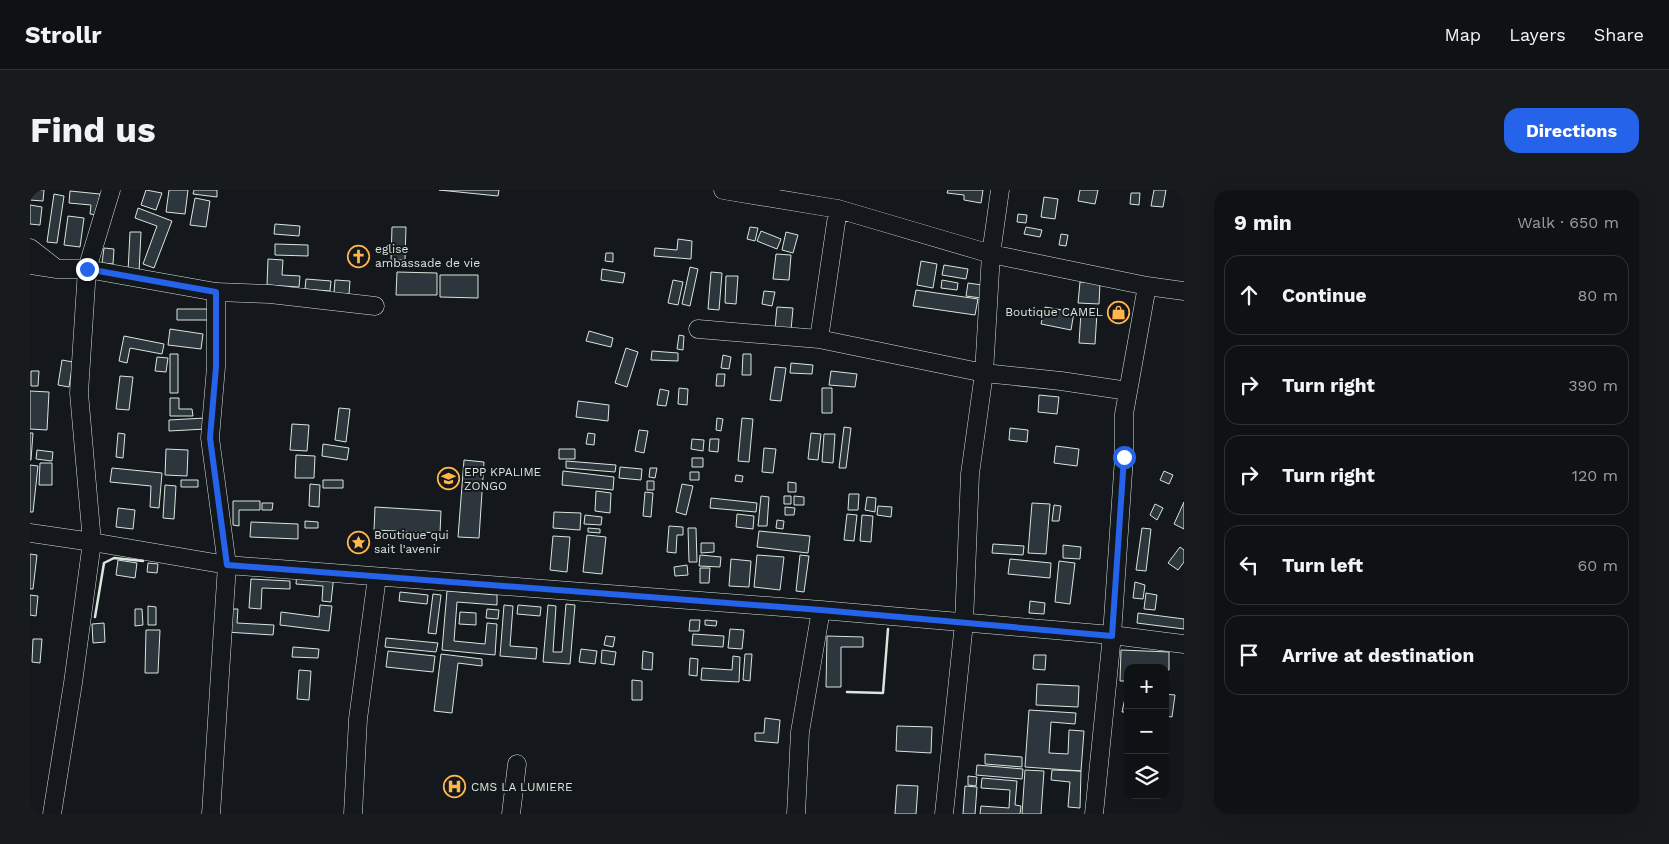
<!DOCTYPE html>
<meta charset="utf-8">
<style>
body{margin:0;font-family:"Work Sans",sans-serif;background:#181b1e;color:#f1f3f6}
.controls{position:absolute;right:15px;bottom:15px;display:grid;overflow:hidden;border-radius:10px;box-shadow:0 5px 20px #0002}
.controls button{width:45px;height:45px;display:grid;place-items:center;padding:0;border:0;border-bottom:1px solid #2f3234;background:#0f1215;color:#f1f3f6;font:25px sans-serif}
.stop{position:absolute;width:15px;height:15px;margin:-11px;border:4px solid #2563eb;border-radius:50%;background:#fff}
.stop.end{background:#2563eb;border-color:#fff;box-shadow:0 1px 5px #0008}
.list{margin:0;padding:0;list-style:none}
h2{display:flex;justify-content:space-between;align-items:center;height:65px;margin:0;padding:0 20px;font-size:21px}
h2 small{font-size:16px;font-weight:400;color:#9b9ea0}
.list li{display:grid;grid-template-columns:32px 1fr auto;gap:15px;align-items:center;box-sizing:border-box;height:80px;margin:0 10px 10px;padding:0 10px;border:1px solid #2f3234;border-radius:15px}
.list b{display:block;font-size:19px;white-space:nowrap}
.list em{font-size:16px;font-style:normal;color:#9b9ea0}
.icon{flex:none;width:28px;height:28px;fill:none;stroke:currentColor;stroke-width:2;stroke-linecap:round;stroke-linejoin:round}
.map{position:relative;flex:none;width:1154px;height:624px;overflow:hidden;border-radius:15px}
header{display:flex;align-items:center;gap:30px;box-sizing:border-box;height:70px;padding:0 25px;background:#0f1215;border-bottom:1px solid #2f3234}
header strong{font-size:24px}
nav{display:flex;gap:28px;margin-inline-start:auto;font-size:18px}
.intro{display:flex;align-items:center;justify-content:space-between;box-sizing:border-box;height:120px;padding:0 30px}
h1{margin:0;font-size:35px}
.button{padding:12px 22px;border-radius:15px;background:#2563eb;color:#fff;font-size:18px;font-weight:700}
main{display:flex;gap:30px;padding:0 30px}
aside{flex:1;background:#0f1215;border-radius:15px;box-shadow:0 5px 20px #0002}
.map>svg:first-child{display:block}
.building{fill:#2c363c;stroke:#d8e6dc}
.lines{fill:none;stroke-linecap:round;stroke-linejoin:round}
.minor-casing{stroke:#d8e6dc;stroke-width:19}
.minor{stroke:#14181c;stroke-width:18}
.wall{stroke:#d8e6dc;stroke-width:2.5}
.route{stroke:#2563eb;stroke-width:6}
.labels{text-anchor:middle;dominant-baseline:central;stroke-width:4;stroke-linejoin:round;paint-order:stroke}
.poi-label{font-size:12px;fill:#d8e6dc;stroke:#14181c;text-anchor:start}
</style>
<header>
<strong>Strollr</strong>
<nav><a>Map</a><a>Layers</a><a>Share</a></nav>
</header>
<div class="intro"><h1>Find us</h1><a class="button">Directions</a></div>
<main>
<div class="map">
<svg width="1154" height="624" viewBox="0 0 1154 624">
<rect width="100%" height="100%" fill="#14181c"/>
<path class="building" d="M0 0H14L13 11 0 10Z
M116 0 132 3 126 20 111 15Z
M139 0H158L155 24 136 22Z
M164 0H187V7L163 4Z
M409 0H469L468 6Z
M918 0H953L951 13 934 10V5L917 3Z
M1050 0H1068L1065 14 1048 11Z
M1124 0H1136L1133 17 1121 16Z
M40 1 70 4 67 25 60 24 61 15 39 13Z
M1101 3H1110L1109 15 1100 14Z
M24 4 34 6 27 53 17 52Z
M1014 7 1028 9 1025 29 1011 27Z
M165 8 180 11 176 37 160 35Z
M0 15 12 17 10 35 0 34Z
M108 18 142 31 124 78 113 74 127 36 105 28Z
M988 24 997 25 996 33 987 32Z
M38 26 54 28 50 57 34 55Z
M245 34 270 36 269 46 244 44Z
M362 37H376L375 70H361Z
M720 37 728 38 725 51 717 49Z
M996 37 1012 40 1010 47 994 44Z
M731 41 751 49 747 59 727 51Z
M100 42H111L109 83 98 82Z
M756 42 768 45 763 63 752 60Z
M1031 44 1038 45 1036 56 1029 55Z
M648 49 662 51 661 69 624 66 625 58 647 60Z
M245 54 278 55V66L245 65Z
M74 58 84 59 83 74 72 73Z
M576 63H583V72L575 71Z
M746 64 761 65 759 90 743 89Z
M238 69 253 70 252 85 270 86 269 97 237 95Z
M891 71 907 74 903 98 887 95Z
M914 75 938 79 936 89 912 85Z
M660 77 668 79 660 116 652 114Z
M572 79 595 83 593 93 571 90Z
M367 82 407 83V105H366Z
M681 82 692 83 689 120 678 119Z
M410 85H448V108L410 107Z
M696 86H708L706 114 695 113Z
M276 89 301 91 300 101 275 99Z
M305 90 320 91 319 104 304 103Z
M643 90 653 92 648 115 638 113Z
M912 90 928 93 927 100 911 98Z
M1050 92 1070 93 1069 114 1048 113Z
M938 93 952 95 951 108 936 106Z
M886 100 948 109 945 125 883 116Z
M734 101 745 102 742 116 732 114Z
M747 117 763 118 761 140 745 139Z
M1015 117 1044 122 1041 140 1011 134Z
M147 119H178V130H147Z
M1051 122 1067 123 1065 154 1049 153Z
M140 139 173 144 171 159 138 155Z
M559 141 583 148 581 157 556 151Z
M649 145 654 146 653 160 647 159Z
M94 146 134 154 132 164 100 158 97 173 89 171Z
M596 158 608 162 597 197 585 193Z
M622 161 648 163V171L621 170Z
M140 164H148V203H140Z
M713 164H721V185H712Z
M693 165 701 167 699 179 691 178Z
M127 167 138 168 136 182 125 181Z
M32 170 43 172 39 197 28 195Z
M761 173 783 175 782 184 760 183Z
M745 177 756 178 751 211 740 210Z
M1 181H9L8 196H1Z
M801 181 827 184 825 197 799 195Z
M687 184H695L694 196H686Z
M90 186 103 187 99 220 86 219Z
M649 198 658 199 657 215 648 214Z
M792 198H802V223H792Z
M630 199 639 201 636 216 627 215Z
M0 201 19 202 17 240 0 239Z
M1009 205 1029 207 1027 224 1008 222Z
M140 208H149V219H162L163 226H140Z
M548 211 579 215 578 231 546 227Z
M309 218 320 219 316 252 305 250Z
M175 228 176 239 139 241V230Z
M687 228 693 229 691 241 686 240Z
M712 228 723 229 719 272 708 271Z
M262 234 279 235 277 261 260 260Z
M814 237 821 238 816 278H809Z
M980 238 998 240 997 252 979 250Z
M609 240 618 241 614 263 605 261Z
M0 243H3L1 270H0Z
M88 243 95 244 93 268 86 267Z
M558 243 565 244 564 255 556 254Z
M781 243 791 244 788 270 778 269Z
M794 244H805L803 273 792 272Z
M662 249 674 250 673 261 661 259Z
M680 249H689L688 262 679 261Z
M293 254 319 258 317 270 292 266Z
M1026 256 1049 259 1047 276 1024 273Z
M734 258 746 259 743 283 732 282Z
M136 259 158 260 157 286 135 285Z
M529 259H545V269H529Z
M7 260 23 262 22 271 6 269Z
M266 265 285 266 284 288H265Z
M662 268H673V277H662Z
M434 270 454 272 449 348 428 347Z
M536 271 586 275 585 282 536 278Z
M10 273H22V295H9Z
M0 275 8 276 3 322H0Z
M590 277 612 279 611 290 589 288Z
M82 278 132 283 129 318 120 317 121 296 80 292Z
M620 278H627L625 288 619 287Z
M533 281 584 287 583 300 532 295Z
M1134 281 1143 285 1139 294 1130 290Z
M660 282H669V290H660Z
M706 285 713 286 712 292 705 291Z
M151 290H168V297H151Z
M293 290H313V298H293Z
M617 291H624V300H617Z
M758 292 766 293V302H758Z
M280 294 290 295 289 317 279 316Z
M652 294 663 296 656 325 646 322Z
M135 295 146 296 144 329 133 328Z
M566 301 581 303 580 323 565 321Z
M615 302 623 303 621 327 613 326Z
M819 304H829L828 320H818Z
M731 306 739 307 737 336H728Z
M754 306H761V314H754Z
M764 306 774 307V315H764Z
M837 307 846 308 845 322 835 320Z
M681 308 727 313 726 322 680 318Z
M203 311H230V320H209V336L203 335Z
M1154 312V339L1144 334Z
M232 313H243L242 320H232Z
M1002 313 1020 314 1016 364 998 363Z
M1125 314 1133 318 1127 330 1120 325Z
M1024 315 1031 316 1029 331H1022Z
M848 316 862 317 861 327 847 325Z
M345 317 411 321 410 343 344 340Z
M755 317 765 318 764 325H755Z
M88 318 105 320 103 339 86 337Z
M524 322 551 323 550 340 523 338Z
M707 324 724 326 723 339 706 337Z
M817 324 827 325 824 351 814 350Z
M555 325 572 327 571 335 554 334Z
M832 325 843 326 841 352 830 351Z
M747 330 754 331 753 339 746 338Z
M275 331 288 332V338H275Z
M221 332 268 334V349L220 347Z
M639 336 653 337V345H647L646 363 637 362Z
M558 338 570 339V343L558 342Z
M658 338H666L667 372H659Z
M1112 338 1121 339 1116 381 1106 380Z
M729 341 780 346 778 363 727 357Z
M557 345 576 347 572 384 553 382Z
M523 346 540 347 537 382 520 380Z
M671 353H684V362L671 363Z
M963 354 994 356 993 365 962 363Z
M1033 355 1051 357 1050 369 1033 368Z
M1150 357 1154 360V372L1148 380 1138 373Z
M0 364 7 365 3 399H0Z
M670 365 691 367 690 377 669 376Z
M727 365 754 367 750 400 724 397Z
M770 365 779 366 774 402 766 401Z
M701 369 721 371 719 397 699 396Z
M980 369 1021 373 1020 388 978 384Z
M88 370 107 373 105 388 86 385Z
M1029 371 1045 373 1040 414 1025 412Z
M118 373 128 374 127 383 117 382Z
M657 375 658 385 645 386 644 377Z
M670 378H680L679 393H670Z
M267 382 304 385 301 412 292 411 293 396 266 394Z
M221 389 260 391V399L232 398 231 419 219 418Z
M1105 392 1115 395 1113 409 1103 408Z
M417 401 467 405V415L427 412 424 451 455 454 457 433 467 434 465 465 412 460Z
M370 402 398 405 397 414 369 411Z
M1116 403 1127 405 1125 420 1114 419Z
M403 404 411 405 406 444 398 443Z
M0 405 8 406 6 426 0 425Z
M1000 411 1015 413 1014 424 999 423Z
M536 414 545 415 540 474 513 472 518 415 526 416 523 462H532Z
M290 415 302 416 299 441 250 435 251 422 289 427Z
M474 415 483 416 480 456 507 458 506 469 470 466Z
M488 415 511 417 510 426 487 424Z
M118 416 126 417V435H118Z
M105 419H112L113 435 105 436Z
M197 419H208L207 433 244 435 243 445 196 442Z
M457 419 469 420 468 429 456 428Z
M430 422 446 423V435L429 434Z
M1108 423 1154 429V439L1107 433Z
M660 430H670L669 441H659Z
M675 430 687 431 686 436 675 435Z
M74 433 75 452 63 453 62 434Z
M700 439 714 440 712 459 698 458Z
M116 440H130L128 483H115Z
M663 444 694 446 693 457 662 455Z
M576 446 585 447 583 457 574 455Z
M797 446 833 447V457H811V497H796Z
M356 448 408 453 406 462 355 457Z
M3 449H12L10 473 2 472Z
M263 457 289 459 288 468 262 467Z
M551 459 567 461 565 474 549 472Z
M572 460 586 462 584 475 571 473Z
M1091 460 1139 462V480H1135V478H1098V491H1090Z
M358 461 405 466 403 482 356 477Z
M613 461 623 463 622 480 612 479Z
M411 464 452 469V476L428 473 422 523 404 521Z
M715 464H722L720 491 713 490Z
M1004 465H1016L1015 480 1003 479Z
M703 466 710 467 709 492 671 490 672 478 702 480Z
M660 468 668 469 667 486 659 485Z
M269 480 281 481 279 510 267 509Z
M602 490 612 491V510H602Z
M1007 494 1049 496 1048 517 1006 515Z
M1097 499H1098V522H1092Z
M1135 504 1145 505 1142 527 1135 526Z
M999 520 1046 523 1045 534 1021 532 1019 563 1038 564 1039 540 1054 541 1051 581 995 577Z
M735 528 750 530 748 553 725 551V543H734Z
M867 536 902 537 901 563 866 561Z
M955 564 992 567V577L955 574Z
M947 575 993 579 992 589 946 585Z
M995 580 1014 581 1011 624H992Z
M1022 580 1051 581 1050 618 1038 617 1040 592 1021 590Z
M938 586 947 587 946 596 938 595Z
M952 588 987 591 985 615 991 616 990 624H950L951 616 979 618 980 600 951 598Z
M867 595 888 596 886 624H865Z
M935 596 947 597 945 624H933Z"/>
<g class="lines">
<defs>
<path id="minor" d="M693 0 808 19 961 64 1117 96 1154 101
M0 58 27 79
M0 75 27 79H57L186 102 240 104 345 116
M668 139 789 149 954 183 1031 191 1098 201
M789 149 808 19
M0 343 62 352 197 375 791 420 1082 445 1154 454
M22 624 43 493 62 352 49 203 57 79 81 0
M181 624 197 375 180 248 186 177V102
M323 624 328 529 347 387
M481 624 487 574
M766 624 770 542 791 420
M914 624 934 433 940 284 954 183 961 64 970 0
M1064 624 1082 445 1094 267V224L1117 96"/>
</defs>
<use href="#minor" class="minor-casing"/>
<use href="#minor" class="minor"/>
<path class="wall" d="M65 427 74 373 84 368 113 371
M817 502 853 503 858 439"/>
</g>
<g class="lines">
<path class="route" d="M57 79 186 102V177L180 248 197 375 791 420 1082 446 1094 267"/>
</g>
<defs>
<symbol id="church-ring" viewBox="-11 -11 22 22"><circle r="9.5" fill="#14181c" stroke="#ffb74d" stroke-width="1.5"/><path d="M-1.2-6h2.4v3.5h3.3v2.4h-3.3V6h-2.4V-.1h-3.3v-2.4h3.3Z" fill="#ffb74d"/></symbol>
<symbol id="shop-ring" viewBox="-11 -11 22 22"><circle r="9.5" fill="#14181c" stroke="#ffb74d" stroke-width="1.5"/><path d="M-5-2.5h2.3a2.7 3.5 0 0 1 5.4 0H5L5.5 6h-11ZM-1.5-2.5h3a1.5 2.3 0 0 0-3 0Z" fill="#ffb74d"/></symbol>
<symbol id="school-ring" viewBox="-11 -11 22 22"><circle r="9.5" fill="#14181c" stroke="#ffb74d" stroke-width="1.5"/><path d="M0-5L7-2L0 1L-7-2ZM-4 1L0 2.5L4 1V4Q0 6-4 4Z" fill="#ffb74d"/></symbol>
<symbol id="sight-ring" viewBox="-11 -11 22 22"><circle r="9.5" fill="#14181c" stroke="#ffb74d" stroke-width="1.5"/><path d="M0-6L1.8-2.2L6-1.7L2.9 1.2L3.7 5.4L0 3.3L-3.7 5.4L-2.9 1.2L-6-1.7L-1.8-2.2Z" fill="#ffb74d"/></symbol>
<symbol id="hospital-ring" viewBox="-11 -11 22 22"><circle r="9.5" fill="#14181c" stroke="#ffb74d" stroke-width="1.5"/><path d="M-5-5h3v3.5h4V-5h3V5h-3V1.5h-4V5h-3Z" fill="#ffb74d"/></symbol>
</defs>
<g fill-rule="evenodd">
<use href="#church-ring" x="316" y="54" width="25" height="25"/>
<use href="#shop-ring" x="1076" y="110" width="25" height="25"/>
<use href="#school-ring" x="406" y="276" width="25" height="25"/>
<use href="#sight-ring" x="316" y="340" width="25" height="25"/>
<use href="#hospital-ring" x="412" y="584" width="25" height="25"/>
</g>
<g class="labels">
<g class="poi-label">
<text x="345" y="59">eglise<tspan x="345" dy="14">ambassade de vie</tspan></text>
<text x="1073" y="122" text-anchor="end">Boutique CAMEL</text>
<text x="434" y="282">EPP KPALIME<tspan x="434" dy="14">ZONGO</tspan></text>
<text x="344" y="345">Boutique qui<tspan x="344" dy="14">sait l'avenir</tspan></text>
<text x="441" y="597">CMS LA LUMIERE</text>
</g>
</g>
</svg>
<div class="controls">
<button>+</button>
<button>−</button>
<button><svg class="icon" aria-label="layers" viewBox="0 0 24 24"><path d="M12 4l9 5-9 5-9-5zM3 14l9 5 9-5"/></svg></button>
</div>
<div class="stop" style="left:1094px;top:267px"></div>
<div class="stop end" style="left:57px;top:79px"></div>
</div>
<aside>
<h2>9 min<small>Walk · 650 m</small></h2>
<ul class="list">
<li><svg class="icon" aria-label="ahead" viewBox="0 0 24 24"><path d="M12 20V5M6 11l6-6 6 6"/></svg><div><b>Continue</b></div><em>80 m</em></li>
<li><svg class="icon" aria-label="right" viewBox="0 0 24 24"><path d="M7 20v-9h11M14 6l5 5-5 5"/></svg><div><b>Turn right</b></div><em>390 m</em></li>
<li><svg class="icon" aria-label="right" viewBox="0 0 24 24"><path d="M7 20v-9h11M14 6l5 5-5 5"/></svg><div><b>Turn right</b></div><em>120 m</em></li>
<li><svg class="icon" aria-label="left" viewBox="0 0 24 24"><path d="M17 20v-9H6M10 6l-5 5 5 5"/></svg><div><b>Turn left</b></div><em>60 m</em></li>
<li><svg class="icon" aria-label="arrive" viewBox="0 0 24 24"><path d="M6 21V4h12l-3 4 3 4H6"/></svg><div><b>Arrive at destination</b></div></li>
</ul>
</aside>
</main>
